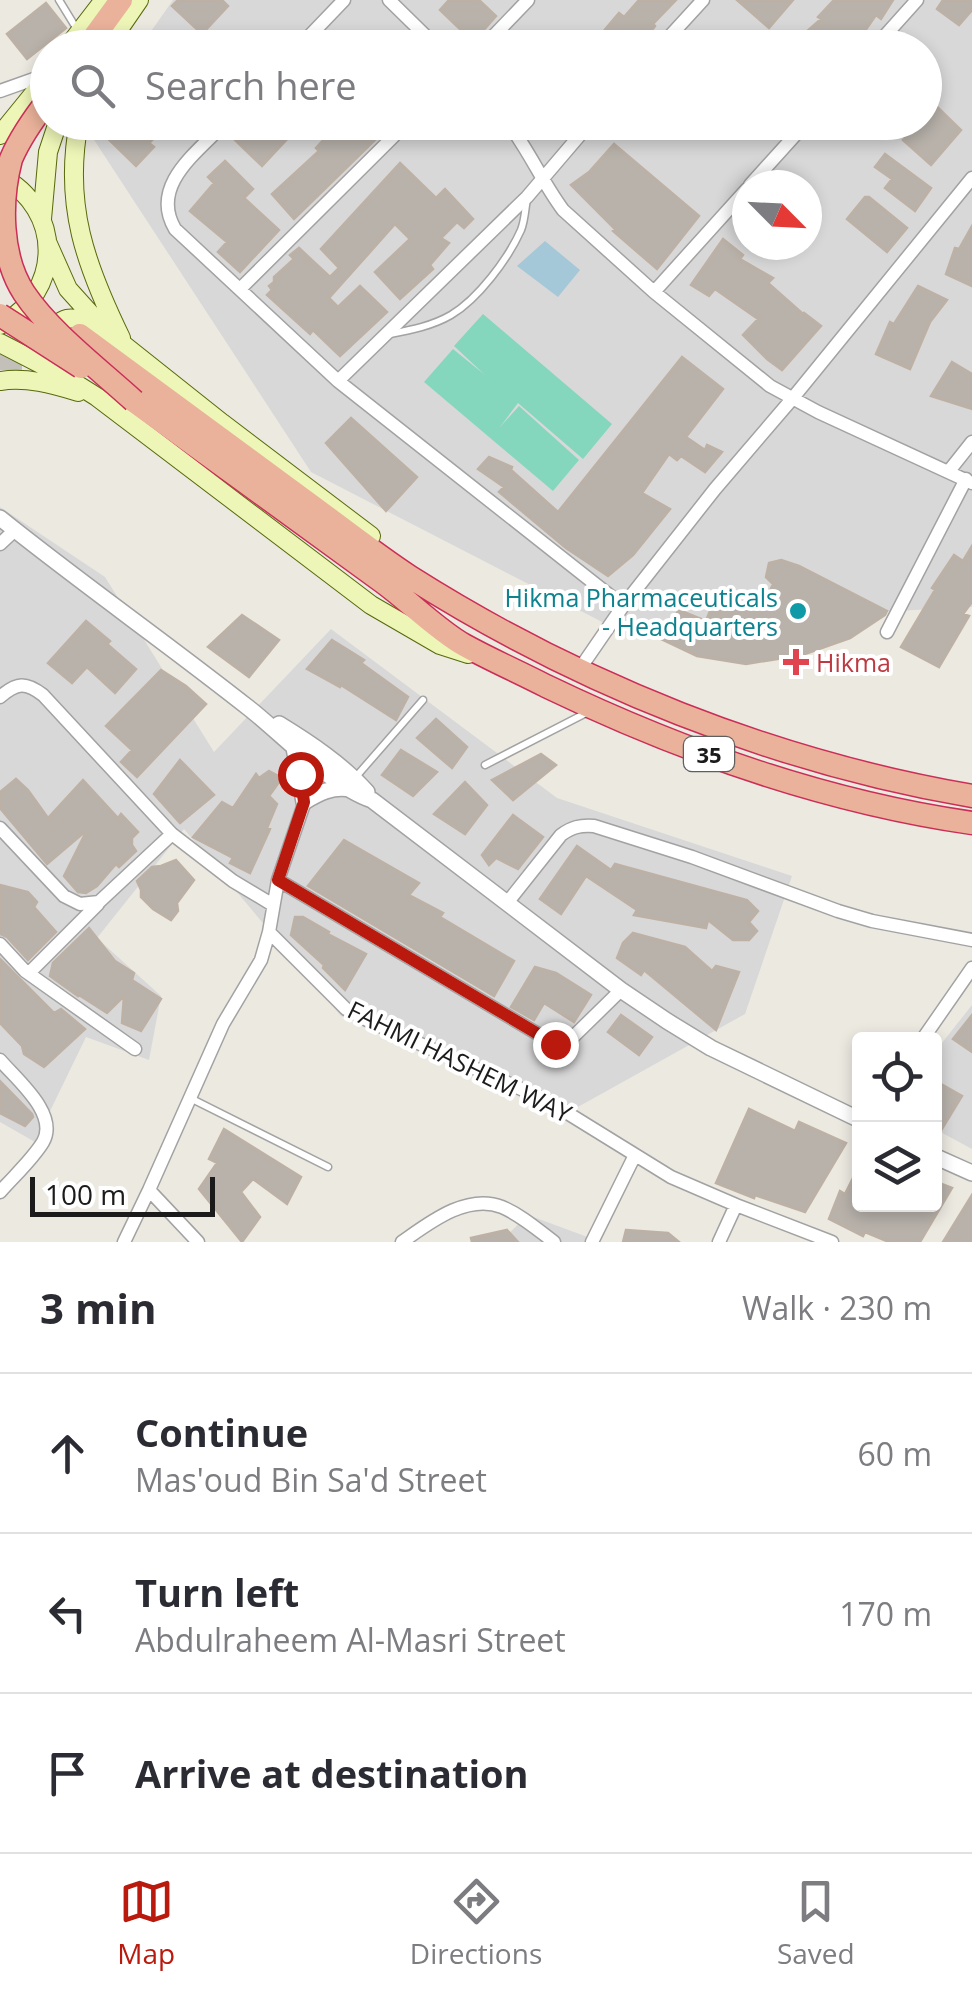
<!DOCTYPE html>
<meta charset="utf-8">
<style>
body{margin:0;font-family:"Open Sans",sans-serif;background:#f7f7f7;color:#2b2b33}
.controls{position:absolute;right:30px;bottom:30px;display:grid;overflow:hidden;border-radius:10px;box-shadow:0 5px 15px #0003}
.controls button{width:90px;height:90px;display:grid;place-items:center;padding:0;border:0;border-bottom:2px solid #e1e1e2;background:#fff;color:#2b2b33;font:50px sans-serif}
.compass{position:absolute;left:732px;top:170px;width:90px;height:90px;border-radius:50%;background:#fff;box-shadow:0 5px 15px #0003;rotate:114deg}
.scale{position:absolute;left:30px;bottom:25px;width:185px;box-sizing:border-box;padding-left:10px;border:5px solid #1b1b1b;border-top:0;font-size:28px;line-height:35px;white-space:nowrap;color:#1b1b1b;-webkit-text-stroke:8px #fff;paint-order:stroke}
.stop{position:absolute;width:30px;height:30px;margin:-22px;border:8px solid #ba190d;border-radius:50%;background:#fff}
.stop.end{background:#ba190d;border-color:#fff;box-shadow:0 2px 10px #0008}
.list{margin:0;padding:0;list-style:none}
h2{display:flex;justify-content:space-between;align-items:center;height:130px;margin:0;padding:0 40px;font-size:42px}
h2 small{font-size:32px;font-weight:400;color:#7c7c81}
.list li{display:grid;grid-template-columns:65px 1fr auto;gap:30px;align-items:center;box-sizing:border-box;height:160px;padding:0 40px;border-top:2px solid #e1e1e2}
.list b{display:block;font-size:38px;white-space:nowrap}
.list p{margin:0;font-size:32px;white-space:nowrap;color:#7c7c81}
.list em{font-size:32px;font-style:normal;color:#7c7c81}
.icon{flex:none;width:55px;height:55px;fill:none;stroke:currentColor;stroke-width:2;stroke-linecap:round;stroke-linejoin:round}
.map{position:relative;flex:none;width:972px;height:1242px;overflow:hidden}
.search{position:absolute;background:#fff;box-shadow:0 5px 15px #0003;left:30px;right:30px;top:30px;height:110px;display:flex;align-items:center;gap:25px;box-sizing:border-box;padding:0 35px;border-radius:55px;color:#7c7c81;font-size:38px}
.sheet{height:610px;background:#fff}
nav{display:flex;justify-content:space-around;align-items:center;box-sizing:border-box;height:140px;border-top:2px solid #e1e1e2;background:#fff;font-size:28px;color:#7c7c81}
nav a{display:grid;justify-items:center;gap:5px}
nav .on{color:#ba190d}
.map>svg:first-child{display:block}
.residential{fill:#d9d8d8;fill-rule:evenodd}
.pitch{fill:#84d7bd}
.water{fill:#a4c8d8}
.building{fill:#b8b2ab;stroke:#bdb1a5;stroke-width:2.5}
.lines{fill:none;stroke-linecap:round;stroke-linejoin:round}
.trunk-tunnel{stroke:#c2c0b9;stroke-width:22;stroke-dasharray:22 11;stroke-linecap:butt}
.service-casing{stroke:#a2a2a2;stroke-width:9}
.minor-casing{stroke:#a2a2a2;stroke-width:15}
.tertiary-casing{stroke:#a2a2a2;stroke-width:18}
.secondary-casing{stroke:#58690b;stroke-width:20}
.trunk-casing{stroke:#ca2e58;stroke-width:25}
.service{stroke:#fff;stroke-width:6}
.minor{stroke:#fff;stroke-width:12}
.tertiary{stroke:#fff;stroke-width:15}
.secondary{stroke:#edf5b7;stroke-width:18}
.trunk{stroke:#eab29a;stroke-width:22}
.trunk-bridge-casing{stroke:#ca2e58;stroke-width:25;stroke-linecap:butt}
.trunk-bridge{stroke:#eab29a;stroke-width:22}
.route{stroke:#ba190d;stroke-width:12}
.culture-dot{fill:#0f9aa8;stroke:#fff;stroke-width:4}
.health-dot{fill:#e0444e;stroke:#fff;stroke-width:4}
.labels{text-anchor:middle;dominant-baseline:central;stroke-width:8;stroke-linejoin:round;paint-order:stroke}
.shield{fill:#fff;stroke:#5f5f5f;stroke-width:2.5}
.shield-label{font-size:22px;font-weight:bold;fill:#1b1b1b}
.culture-label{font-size:25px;fill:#0d838f;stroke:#fff;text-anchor:end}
.health-label{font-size:25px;fill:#be3a42;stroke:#fff;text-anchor:start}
.street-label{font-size:25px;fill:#1b1b1b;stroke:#fff}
</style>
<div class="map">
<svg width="972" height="1242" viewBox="0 0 972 1242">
<rect width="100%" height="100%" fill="#ece9e1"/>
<path class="residential" d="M173 0H972V607L610 626 311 472 85 126 88 122H924V48L140 47ZM747 185H807V245H747Z
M0 507 105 577 214 752 331 629 557 798 792 876 745 1014 576 1108 341 1016 184 829 97 938 161 996 149 1060 86 1037 35 1142 0 1122Z
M972 1005V1149L935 1129 934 1053Z
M528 1215 601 1242H500Z"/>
<path class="pitch" d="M483 314 612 424 583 459 518 403 500 427 519 406 579 460 553 491 424 382 453 349 485 375 454 346Z"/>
<path class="water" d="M545 241 580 270 558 297 517 266Z"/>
<path class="building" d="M178 0H222L228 6 202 34 172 6Z
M449 0H479L496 16 480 34 470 36 465 34 440 10Z
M639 0H676L653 24 655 26 643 41 639 37 630 48H594L605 34 603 32 619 13 624 17Z
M737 0H793L769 28Z
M834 0H893L881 19 876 15 853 48H788L821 19 818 17Z
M943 0H972V10L959 25 937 9Z
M46 3 66 28 27 59 7 34Z
M932 102 961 130 931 165 903 140 917 122H924V112Z
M91 122H170L149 143 154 147 136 166Z
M251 122H303L262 166 234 139Z
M340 122H357L375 140 294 219 272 194 319 151 316 148Z
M614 144 699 216 657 269 613 231 615 229 571 185 589 172Z
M885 154 931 188 915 211 885 188 892 179 875 167Z
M225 161 253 189 244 198 279 230 240 272 218 252 227 242 190 211 214 183 208 177Z
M400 163 436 198 445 189 473 219 464 228 457 222 441 238 449 243 430 265 433 269 400 299 375 272 410 239 395 224 329 298 338 307 360 286 387 312 340 356 313 330 310 334 267 295 272 290 269 286 274 282V277L294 259 290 255 299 248 330 277 339 268 321 249Z
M865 197H869L907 228 887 252 847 219Z
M972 226V286L946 274 955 248 959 249Z
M723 239 743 255 740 259 773 278 768 283 803 314 804 313 821 326 782 370 767 359 743 335 758 319 715 289 709 296 691 285Z
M918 286 947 300 930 322 910 369 876 354 890 322 894 324Z
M682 357 723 389 686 437 705 450 707 445 722 452 705 472 681 456 677 460 669 454 642 493 670 509 633 555 608 576 566 548 499 492 504 487 478 469 489 457 512 467 511 470 558 512Z
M952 362 972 374V409L931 396Z
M351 418 417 477 386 511 326 443Z
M972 546V602L963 614 969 616 939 667 901 647 935 590 932 588 954 555 963 561Z
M781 560 799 566 887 611 885 615 850 638 802 655 746 664 697 656 659 638 679 610 706 621 712 606 732 609 766 600 773 584 766 577 769 563Z
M242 615 279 640 249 677 208 647Z
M86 621 110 641 107 644 136 669 115 693 87 667 72 683 48 663Z
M332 640 364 660 361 663 408 697 396 720 341 685 340 687 307 669Z
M161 670 186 686 206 704 137 777 121 762 132 750 106 726Z
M436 719 467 747 452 768 417 738Z
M401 750 437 772 413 796 382 775Z
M541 754 556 765 513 800 492 780Z
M180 760 214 795 180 823 154 794Z
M269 771 282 778 269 796 277 804 267 828 270 829 250 873 230 863 233 858 193 837 222 802 233 808 256 774 259 778Z
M16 779 28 790 48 818 83 780 118 818 121 814 138 832 132 838V845L136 851 119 867 116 864 97 886 86 893 78 892 64 876 87 830 47 864 0 808V792Z
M465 782 487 805 465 834 434 814Z
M513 815 543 837 518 869 496 858 489 865 482 855Z
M344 840 419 883 409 895 443 913 440 917 514 961 494 996 308 886Z
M577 846 611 870 615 864 747 900 758 911 749 922 757 931 749 940H733L708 920 706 928 634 915 637 910 586 876 561 914 540 899Z
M176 860 194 880 177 903 178 911 171 920 153 909 141 897V890L137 881 152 867 161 866Z
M0 885 28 892 37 902 34 907 56 932 28 960 7 937 0 934Z
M295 917H303L329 932 328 934 366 954 345 990 323 968 324 965 291 935Z
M89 928 115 961 134 973 132 980 161 999 141 1031 122 1023 124 996 107 1013 79 995 78 996 50 976 53 963Z
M633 933 685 947 712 971 716 966 739 972 716 1030 644 970 641 975 617 958 623 943Z
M0 959 54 1013 61 1009 85 1029 44 1067 24 1054 22 1046 0 1023Z
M535 967 556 973 591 995 574 1022 544 1003 534 1020 511 1007Z
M621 1015 652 1037 639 1055 608 1032Z
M972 1015V1052L953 1039Z
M934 1080 962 1096 934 1142Z
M0 1081 32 1114 33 1117 25 1126 0 1113Z
M749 1109 795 1131 799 1122 846 1143 805 1212 755 1195 754 1198 716 1183Z
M224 1129 301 1177 287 1204 253 1179 241 1192 260 1217 242 1242 199 1189 217 1163 209 1159Z
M860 1164V1204H934V1181L952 1188 920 1242H889L865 1232 863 1236 829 1219 840 1191 845 1194Z
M972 1195V1242H943Z
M507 1230 518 1242H472L471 1238Z
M626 1230 668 1233 679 1242H623Z"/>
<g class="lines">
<path class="trunk-tunnel" d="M0 359H38"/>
<defs>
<path id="service" d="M59 0 78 31
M390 334C411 330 432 326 451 315 478 299 508 259 521 230 525 220 525 209 527 199
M485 765 588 712
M354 779 423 700
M190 1098 328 1167"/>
<path id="minor" d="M389 0 438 48
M298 48 344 0
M482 48 528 0
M659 48 703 0
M874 48 917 0
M0 91 48 74
M226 122C198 152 149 185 175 229L338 381 623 606
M507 122C529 150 542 182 563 210L654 292 770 386 818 412 972 483
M750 185 807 122
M240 289 408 122
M654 292 747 189
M338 381 527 197 591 122
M949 471 972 442
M0 544 15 530
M887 632 966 479
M579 670 623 606 715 489 792 399 972 178
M0 697C17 682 26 682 43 695L172 834 233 881 273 905
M0 828 64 896 80 904 99 902 172 834
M278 880 555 1044 565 1043 572 1038 621 990
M507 903 561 835C572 827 580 825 594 826L692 857 838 911 872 921 972 940
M269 932 346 1009 371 1022 548 1101 671 1177 736 1205 832 1242
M0 944 25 971 135 1049
M29 973 98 904
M922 1040 972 968
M0 1060C17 1080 59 1114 43 1142 32 1160 14 1176 0 1192
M149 1190 198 1242
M124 1242 149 1190 223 1024 261 960 269 932 278 880 319 760
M402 1242C429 1223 467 1193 502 1207 521 1215 538 1230 554 1242
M592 1242 635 1155
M719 1242 736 1205"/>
<path id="tertiary" d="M0 518C82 584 168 644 250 709 284 736 331 786 372 800L621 990 667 1021 711 1048 860 1120
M279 724C310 743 343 765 367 792
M294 748 304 802C319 793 332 786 350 789
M934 1156 972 1173"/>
<path id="secondary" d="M67 48 104 0
M106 48 139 0
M79 122C63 205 86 266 121 338
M0 135 48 76
M42 219 48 152 58 122
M48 244 68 289 105 330 222 423 371 536
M0 325C63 293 64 209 0 176
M49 339C59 314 72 315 96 325
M0 343 62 375 97 397 371 605 440 645 468 654
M0 381C27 377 52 384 78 392"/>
<path id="trunk" d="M86 48 121 0
M80 335C153 389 227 443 300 497 336 523 372 552 410 577 579 684 774 762 972 796
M134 401C216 461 298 520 380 580 407 599 437 630 464 645 491 660 519 672 546 686 679 750 826 802 972 823"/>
</defs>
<use href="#service" class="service-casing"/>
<use href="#minor" class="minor-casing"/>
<use href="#tertiary" class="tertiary-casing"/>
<use href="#secondary" class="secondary-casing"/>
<use href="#trunk" class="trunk-casing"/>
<use href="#service" class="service"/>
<use href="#minor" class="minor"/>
<use href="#tertiary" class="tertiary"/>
<use href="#secondary" class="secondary"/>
<use href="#trunk" class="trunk"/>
<defs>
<path id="trunk-bridge" d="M48 100C34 118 20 138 11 159 0 201 0 256 24 293 50 332 99 369 134 401
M0 315 81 367"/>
</defs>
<use href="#trunk-bridge" class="trunk-bridge-casing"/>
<use href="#trunk-bridge" class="trunk-bridge"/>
</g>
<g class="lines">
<path class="route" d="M300 774 304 802 278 880 555 1044"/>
</g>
<circle class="culture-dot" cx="798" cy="611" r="10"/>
<path class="health-dot" d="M791 647h10v10h10v10h-10v10h-10v-10h-10v-10h10z"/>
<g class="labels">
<rect class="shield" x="684" y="737" width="50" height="34" rx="8"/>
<g class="shield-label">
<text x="709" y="754">35</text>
</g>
<g class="culture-label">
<text x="778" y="597">Hikma Pharmaceuticals<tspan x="778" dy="29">- Headquarters</tspan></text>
</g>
<g class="health-label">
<text x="816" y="662">Hikma</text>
</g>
<g class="street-label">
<text transform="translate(460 1061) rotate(26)">FAHMI HASHEM WAY</text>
</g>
</g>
</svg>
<div class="controls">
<button><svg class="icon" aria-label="locate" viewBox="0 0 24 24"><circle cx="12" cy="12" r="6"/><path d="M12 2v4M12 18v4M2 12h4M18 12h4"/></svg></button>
<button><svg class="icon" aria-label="layers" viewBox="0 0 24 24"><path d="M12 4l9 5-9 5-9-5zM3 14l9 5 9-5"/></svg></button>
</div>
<svg class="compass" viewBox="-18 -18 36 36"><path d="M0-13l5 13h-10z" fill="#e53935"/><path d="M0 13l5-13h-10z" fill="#7c7c81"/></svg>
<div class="scale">100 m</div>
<div class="stop" style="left:300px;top:774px"></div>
<div class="stop end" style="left:555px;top:1044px"></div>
<div class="search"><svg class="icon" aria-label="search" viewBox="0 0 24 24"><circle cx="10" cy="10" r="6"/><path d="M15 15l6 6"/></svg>Search here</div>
</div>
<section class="sheet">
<h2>3 min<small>Walk · 230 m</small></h2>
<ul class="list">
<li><svg class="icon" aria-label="ahead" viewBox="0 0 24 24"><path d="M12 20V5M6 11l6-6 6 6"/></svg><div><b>Continue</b><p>Mas'oud Bin Sa'd Street</p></div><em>60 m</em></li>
<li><svg class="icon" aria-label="left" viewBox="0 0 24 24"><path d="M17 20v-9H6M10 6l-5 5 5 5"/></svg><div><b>Turn left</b><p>Abdulraheem Al-Masri Street</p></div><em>170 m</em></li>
<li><svg class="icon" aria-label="arrive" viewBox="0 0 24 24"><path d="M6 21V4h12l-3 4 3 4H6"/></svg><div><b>Arrive at destination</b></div></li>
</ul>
</section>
<nav>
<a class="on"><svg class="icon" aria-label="map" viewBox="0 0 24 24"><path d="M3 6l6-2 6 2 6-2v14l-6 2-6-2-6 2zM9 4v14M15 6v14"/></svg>Map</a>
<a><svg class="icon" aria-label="directions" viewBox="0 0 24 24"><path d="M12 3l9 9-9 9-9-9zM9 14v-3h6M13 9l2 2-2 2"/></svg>Directions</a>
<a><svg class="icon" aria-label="saved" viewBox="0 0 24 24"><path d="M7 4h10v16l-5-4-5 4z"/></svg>Saved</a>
</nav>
